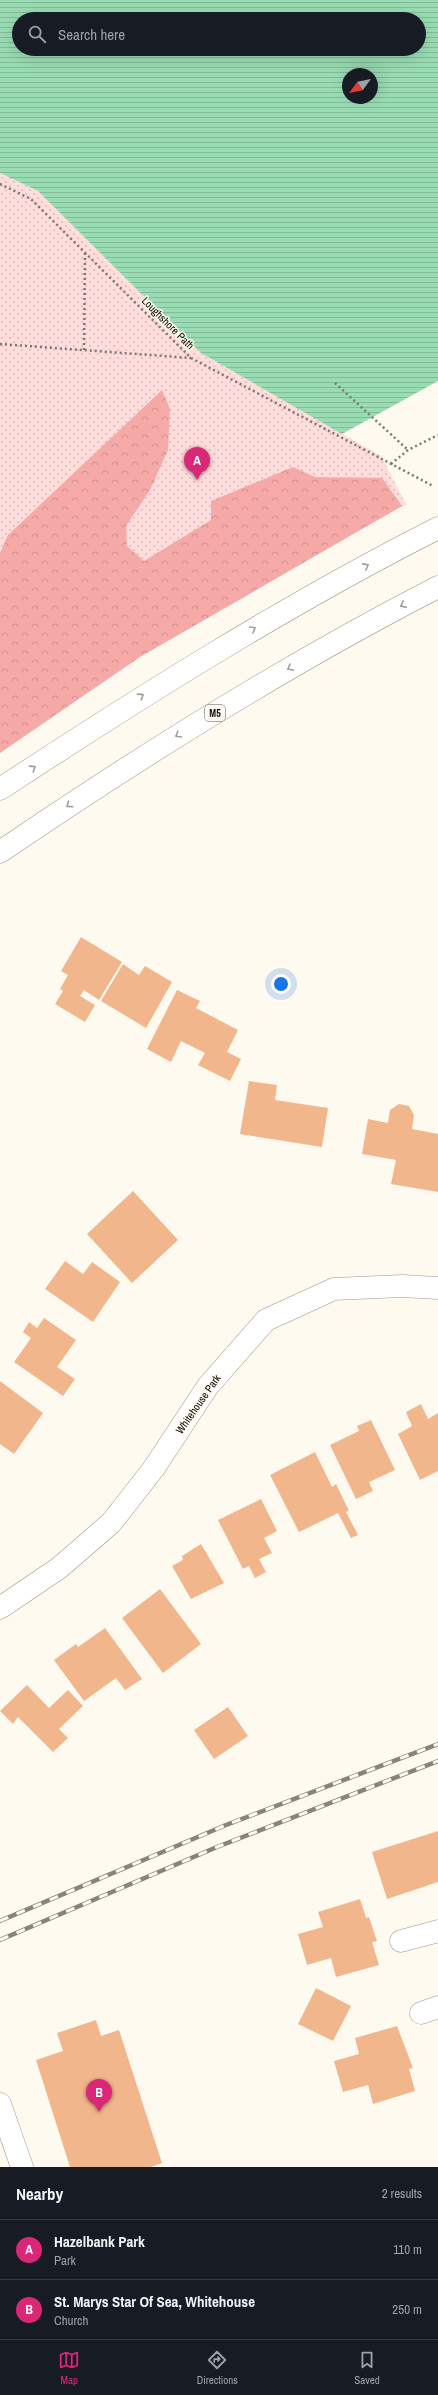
<!DOCTYPE html>
<style>
body{margin:0;font-family:"Archivo Narrow",sans-serif;background:#242831;color:#f1f3f6}
.compass{position:absolute;left:342px;top:68px;width:36px;height:36px;border-radius:50%;background:#171b24;box-shadow:0 4px 16px #0002;rotate:237deg}
.you{position:absolute;left:281px;top:984px;width:14px;height:14px;margin:-10px;border:3px solid #fff;border-radius:50%;background:#1a73e8;box-shadow:0 0 0 6px #1a73e833}
.badge{display:grid;place-items:center;width:26px;height:26px;border-radius:50%;background:#db2777;color:#fff;font-size:13px;font-weight:700}
.pin{position:absolute;translate:-50% -33px;filter:drop-shadow(0 1px 2px #0008)}
.pin::after{content:'';position:absolute;top:21px;width:14px;height:12px;background:inherit;clip-path:polygon(0 0,100% 0,50% 100%)}
.list{margin:0;padding:0;list-style:none}
h2{display:flex;justify-content:space-between;align-items:center;height:52px;margin:0;padding:0 16px;font-size:17px}
h2 small{font-size:13px;font-weight:400;color:#9ea1a6}
.list li{display:grid;grid-template-columns:26px 1fr auto;gap:12px;align-items:center;box-sizing:border-box;height:60px;padding:0 16px;border-top:1px solid #363941}
.list b{display:block;font-size:15px;white-space:nowrap}
.list p{margin:0;font-size:13px;white-space:nowrap;color:#9ea1a6}
.list em{font-size:13px;font-style:normal;color:#9ea1a6}
.icon{flex:none;width:22px;height:22px;fill:none;stroke:currentColor;stroke-width:2;stroke-linecap:round;stroke-linejoin:round}
.map{position:relative;flex:none;width:438px;height:2167px;overflow:hidden}
.search{position:absolute;background:#171b24;box-shadow:0 4px 16px #0002;left:12px;right:12px;top:12px;height:44px;display:flex;align-items:center;gap:10px;box-sizing:border-box;padding:0 14px;border-radius:22px;color:#9ea1a6;font-size:15px}
.sheet{height:172px;background:#171b24}
nav{display:flex;justify-content:space-around;align-items:center;box-sizing:border-box;height:56px;border-top:1px solid #363941;background:#171b24;font-size:11px;color:#9ea1a6}
nav a{display:grid;justify-items:center;gap:2px}
nav .on{color:#db2777}
.map>svg:first-child{display:block}
.grass{fill:url(#grass-dots)}
.forest{fill:url(#forest-crowns)}
.water{fill:url(#water-rules);fill-rule:evenodd}
.building{fill:#f2b68d}
.lines{fill:none;stroke-linecap:round;stroke-linejoin:round}
.minor-casing{stroke:#9b968a;stroke-width:23}
.highway-casing{stroke:#9b968a;stroke-width:23}
.path{stroke:#7a7770;stroke-width:2.5;stroke-dasharray:2 3;stroke-linecap:butt}
.minor{stroke:#fff;stroke-width:22}
.highway{stroke:#fff;stroke-width:22}
.rail-casing{stroke:#87847c;stroke-width:4.5}
.rail{stroke:#fefaef;stroke-width:3;stroke-dasharray:9;stroke-linecap:butt}
.oneway{stroke:#9e9d9c}
.labels{text-anchor:middle;dominant-baseline:central;stroke-width:3;stroke-linejoin:round;paint-order:stroke}
.shield{fill:#fefaef;stroke:#55534d;stroke-width:1}
.shield-label{font-size:10px;font-weight:bold;fill:#0d0b07}
.street-label{font-size:11px;fill:#0d0b07;stroke:#fefaef}
</style>
<div class="map">
<svg width="438" height="2167" viewBox="0 0 438 2167">
<defs>
<pattern id="grass-dots" width="8" height="8" patternUnits="userSpaceOnUse"><rect width="8" height="8" fill="#fedddc"/><path d="M2 2h.1M6 6h.1" fill="none" stroke="#d8bcbb" stroke-width="1.8" stroke-linecap="round"/></pattern>
<pattern id="forest-crowns" width="20" height="18" patternUnits="userSpaceOnUse"><rect width="20" height="18" fill="#f5aaa8"/><path d="M2 6a3 3 0 1 1 6 0M12 15a3 3 0 1 1 6 0" fill="none" stroke="#d1918f"/></pattern>
<pattern id="water-rules" width="6" height="5" patternUnits="userSpaceOnUse"><rect width="6" height="5" fill="#99dcb3"/><path d="M0 2.5h6" fill="none" stroke="#83bb98"/></pattern>
</defs>
<rect width="100%" height="100%" fill="#fefaef"/>
<path class="grass" d="M0 173 38 191 201 353 381 456 406 504C353 535 296 560 243 591 160 641 79 694 0 751Z"/>
<path class="forest" d="M162 390 170 409 168 450 150 490 126 526 127 546 144 561 211 520V501L293 467 315 477 382 478 402 506 140 657 0 753V553L8 535Z"/>
<path class="water" d="M0 0H438V381L342 434 201 353 38 191 0 173ZM19 19H419V49H19ZM348 74H372V98H348Z"/>
<path class="building" d="M81 937 122 962 99 1000 84 990 80 996 95 1005 85 1022 55 1004 63 991 60 989 68 975 61 971Z
M123 964 139 975 145 966 172 982 146 1028 101 1001Z
M177 990 200 1001 196 1008 238 1030 227 1052 241 1059 230 1081 198 1065 205 1053 181 1041 171 1062 147 1049Z
M249 1081 277 1085 275 1100 328 1108 322 1147 240 1134Z
M399 1104 409 1106 414 1115 412 1129 438 1134V1192L391 1184 396 1160 362 1154 368 1119 388 1123 390 1110Z
M133 1191 178 1240 132 1283 87 1234Z
M65 1261 83 1274 92 1262 120 1282 93 1322 45 1289Z
M44 1318 76 1340 57 1367 75 1379 63 1396 14 1362 31 1338 23 1332 29 1322 37 1328Z
M0 1381 43 1413 14 1454 0 1444Z
M421 1404 428 1419 438 1413V1471L420 1480 398 1434 412 1426 406 1412Z
M371 1420 395 1470 369 1482 373 1491 356 1499 330 1445 359 1431 357 1426Z
M315 1452 332 1487 336 1484 349 1511 346 1512 358 1535 351 1538 338 1513 299 1532 270 1475Z
M261 1499 277 1531 264 1538 272 1553 259 1559 266 1572 255 1578 249 1566 243 1569 218 1520Z
M201 1544 224 1583 191 1599 172 1566 183 1560 182 1556Z
M160 1589 201 1644 163 1673 122 1618Z
M105 1628 142 1679 125 1690 116 1678 84 1701 54 1660 76 1644 78 1647Z
M27 1685 49 1708 68 1690 83 1706 59 1729 68 1738 53 1752 18 1717 13 1724 0 1711Z
M228 1707 248 1736 214 1759 194 1730Z
M438 1831V1882L387 1899 372 1852Z
M360 1899 366 1918 369 1917 377 1941 372 1942 379 1965 336 1977 331 1958 307 1965 298 1934 323 1927 318 1912Z
M316 1988 351 2006 333 2041 298 2024Z
M96 2020 101 2036 119 2030 162 2163 151 2167H70L36 2060 63 2051 57 2033Z
M397 2026 413 2068 409 2069 415 2091 373 2104 368 2085 343 2092 334 2061 359 2054 355 2038Z"/>
<g class="lines">
<defs>
<path id="minor" d="M0 1608 59 1568 111 1523 154 1468 208 1386 266 1320 334 1289 402 1286 438 1288
M401 1941 438 1931
M421 2013 438 2007
M0 2104 22 2167"/>
<path id="highway" d="M0 789C142 696 286 605 438 528
M0 852C141 756 286 665 438 587"/>
</defs>
<use href="#minor" class="minor-casing"/>
<use href="#highway" class="highway-casing"/>
<path class="path" d="M0 184 31 199 191 358 433 486
M0 344 191 358
M84 350 85 253
M335 383 408 450
M391 464 408 450 438 435"/>
<use href="#minor" class="minor"/>
<use href="#highway" class="highway"/>
<defs>
<path id="rail" d="M0 1921 226 1825 438 1744
M0 1940 217 1847 438 1761"/>
</defs>
<use href="#rail" class="rail-casing"/>
<use href="#rail" class="rail"/>
</g>
<defs><path id="oneway-chevron" d="M-2-3.5L2.5 0L-2 3.5" fill="none" stroke-width="1.6" stroke-linecap="round" stroke-linejoin="round"/></defs>
<g class="oneway">
<use href="#oneway-chevron" transform="translate(366 566) rotate(-29)"/>
<use href="#oneway-chevron" transform="translate(403 605) rotate(153)"/>
<use href="#oneway-chevron" transform="translate(253 629) rotate(-30)"/>
<use href="#oneway-chevron" transform="translate(290 668) rotate(150)"/>
<use href="#oneway-chevron" transform="translate(141 696) rotate(-33)"/>
<use href="#oneway-chevron" transform="translate(178 735) rotate(149)"/>
<use href="#oneway-chevron" transform="translate(33 768) rotate(-33)"/>
<use href="#oneway-chevron" transform="translate(69 805) rotate(146)"/>
</g>
<g class="labels">
<rect class="shield" x="205" y="705" width="20" height="16" rx="3"/>
<g class="shield-label">
<text x="215" y="713">M5</text>
</g>
<g class="street-label">
<text transform="translate(168 323) rotate(45)">Loughshore Path</text>
<text transform="translate(198 1404) rotate(-55)">Whitehouse Park</text>
</g>
</g>
</svg>
<svg class="compass" viewBox="-18 -18 36 36"><path d="M0-13l5 13h-10z" fill="#e53935"/><path d="M0 13l5-13h-10z" fill="#9ea1a6"/></svg>
<div class="you"></div>
<div class="pin badge" style="left:197px;top:480px">A</div>
<div class="pin badge" style="left:99px;top:2112px">B</div>
<div class="search"><svg class="icon" aria-label="search" viewBox="0 0 24 24"><circle cx="10" cy="10" r="6"/><path d="M15 15l6 6"/></svg>Search here</div>
</div>
<section class="sheet">
<h2>Nearby<small>2 results</small></h2>
<ul class="list">
<li><span class="badge">A</span><div><b>Hazelbank Park</b><p>Park</p></div><em>110 m</em></li>
<li><span class="badge">B</span><div><b>St. Marys Star Of Sea, Whitehouse</b><p>Church</p></div><em>250 m</em></li>
</ul>
</section>
<nav>
<a class="on"><svg class="icon" aria-label="map" viewBox="0 0 24 24"><path d="M3 6l6-2 6 2 6-2v14l-6 2-6-2-6 2zM9 4v14M15 6v14"/></svg>Map</a>
<a><svg class="icon" aria-label="directions" viewBox="0 0 24 24"><path d="M12 3l9 9-9 9-9-9zM9 14v-3h6M13 9l2 2-2 2"/></svg>Directions</a>
<a><svg class="icon" aria-label="saved" viewBox="0 0 24 24"><path d="M7 4h10v16l-5-4-5 4z"/></svg>Saved</a>
</nav>
